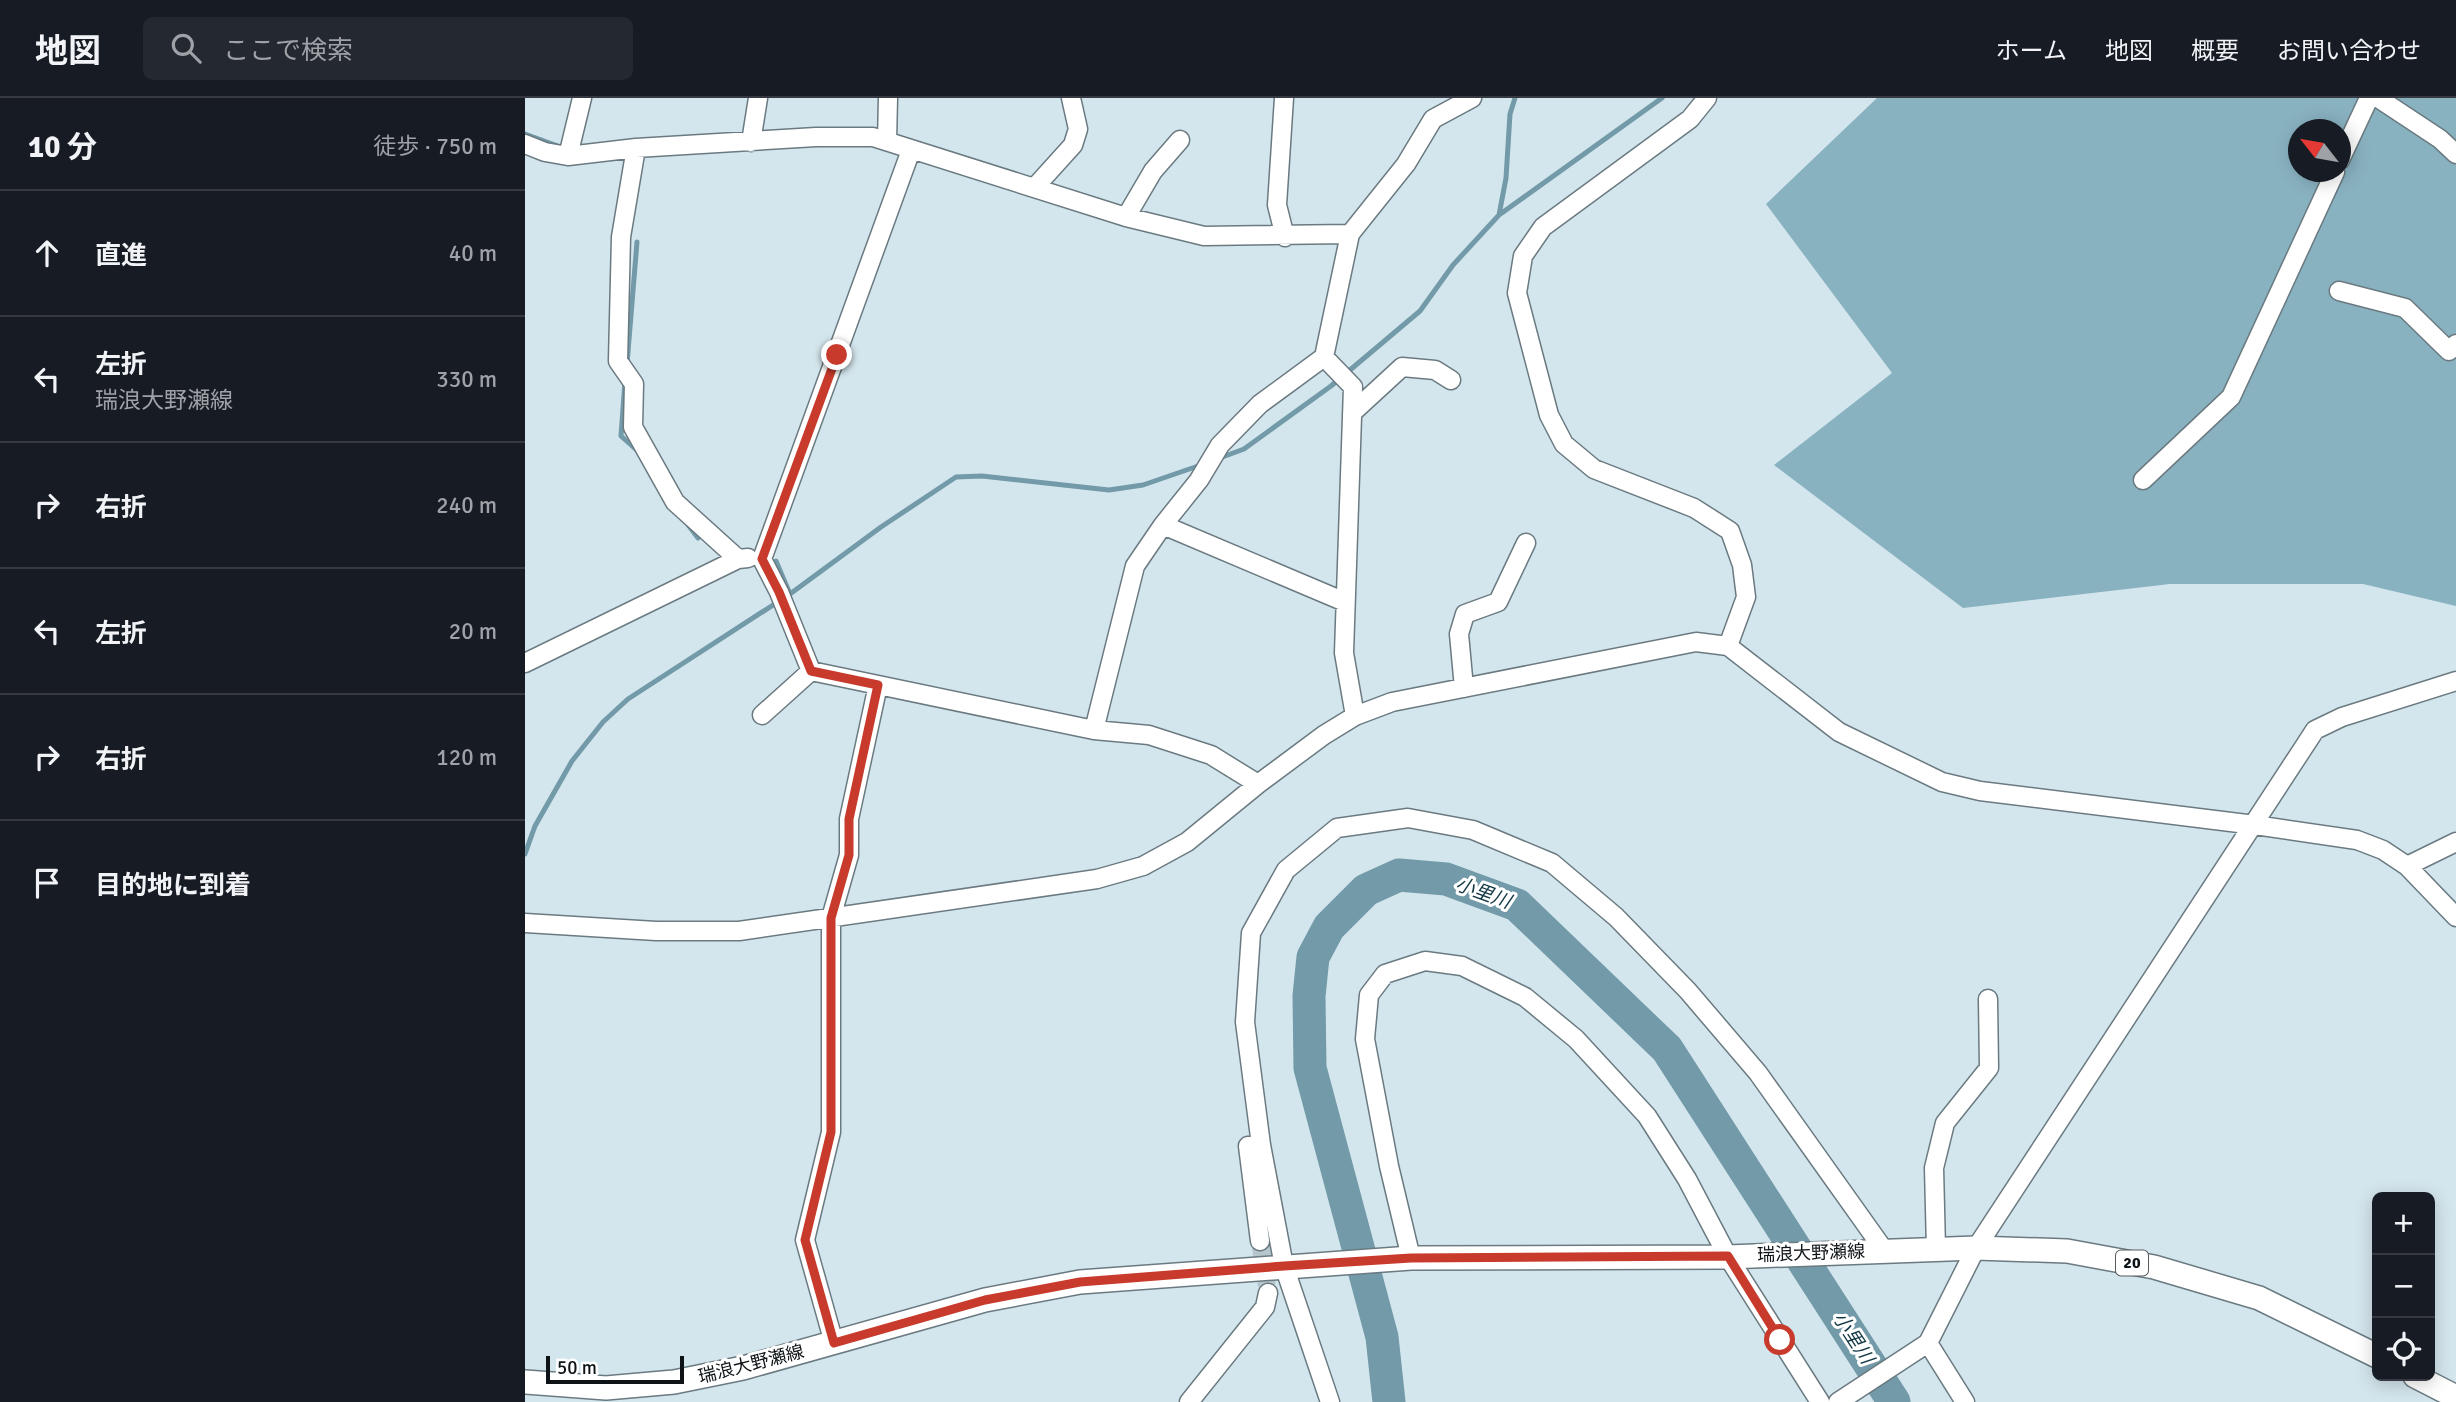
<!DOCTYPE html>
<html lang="ja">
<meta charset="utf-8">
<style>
body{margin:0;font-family:Signika,"Noto Sans JP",sans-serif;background:#242831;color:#f1f3f6}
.controls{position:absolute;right:21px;bottom:21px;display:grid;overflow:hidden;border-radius:10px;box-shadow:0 4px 18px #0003}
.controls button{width:63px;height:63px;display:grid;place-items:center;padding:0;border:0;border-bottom:2px solid #363941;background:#171b24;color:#f1f3f6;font:35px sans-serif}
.compass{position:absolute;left:1763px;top:21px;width:63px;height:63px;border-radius:50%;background:#171b24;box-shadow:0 4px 18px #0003;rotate:301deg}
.scale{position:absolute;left:21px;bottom:18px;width:138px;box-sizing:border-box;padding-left:7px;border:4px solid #0d1316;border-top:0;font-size:19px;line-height:24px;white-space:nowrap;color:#0d1316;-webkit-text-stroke:5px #fff;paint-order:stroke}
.stop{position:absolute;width:21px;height:21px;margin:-16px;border:5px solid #c83b2c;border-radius:50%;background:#fff}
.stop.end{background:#c83b2c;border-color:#fff;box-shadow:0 2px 7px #0008}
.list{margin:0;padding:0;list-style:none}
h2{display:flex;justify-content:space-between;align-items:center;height:91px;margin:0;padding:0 28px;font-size:30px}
h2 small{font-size:23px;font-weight:400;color:#9ea1a6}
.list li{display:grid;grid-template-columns:46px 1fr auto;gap:21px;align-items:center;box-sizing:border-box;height:126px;padding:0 28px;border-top:2px solid #363941}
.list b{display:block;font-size:26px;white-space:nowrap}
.list p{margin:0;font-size:23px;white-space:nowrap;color:#9ea1a6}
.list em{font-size:23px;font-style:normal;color:#9ea1a6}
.icon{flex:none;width:38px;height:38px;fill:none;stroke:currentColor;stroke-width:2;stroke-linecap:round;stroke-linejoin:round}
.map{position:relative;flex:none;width:1931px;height:1304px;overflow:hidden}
header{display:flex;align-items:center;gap:42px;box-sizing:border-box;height:98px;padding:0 35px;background:#171b24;border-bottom:2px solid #363941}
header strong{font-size:33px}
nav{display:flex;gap:38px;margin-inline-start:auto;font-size:24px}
.search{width:490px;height:63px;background:#242831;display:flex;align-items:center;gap:18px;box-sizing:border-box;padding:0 24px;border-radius:10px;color:#9ea1a6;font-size:26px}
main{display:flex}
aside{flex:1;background:#171b24}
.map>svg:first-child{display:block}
.forest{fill:#89b2c1;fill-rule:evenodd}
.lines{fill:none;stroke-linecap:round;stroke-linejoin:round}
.stream{stroke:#729aa8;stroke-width:5}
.river{stroke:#729aa8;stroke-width:33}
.minor-tunnel{stroke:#b6c6cd;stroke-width:18;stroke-dasharray:18 9;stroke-linecap:butt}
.minor-casing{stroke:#6a7a80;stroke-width:21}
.major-casing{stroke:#6a7a80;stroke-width:26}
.minor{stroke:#fff;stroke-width:18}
.major{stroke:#fff;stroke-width:23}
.route{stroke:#c83b2c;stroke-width:9}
.labels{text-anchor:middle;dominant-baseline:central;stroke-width:6;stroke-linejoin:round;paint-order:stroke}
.shield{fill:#fff;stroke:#565a5c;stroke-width:2}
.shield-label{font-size:16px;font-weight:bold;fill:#0d1316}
.street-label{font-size:18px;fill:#0d1316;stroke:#fff}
.water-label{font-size:19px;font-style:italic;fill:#113743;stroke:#fff}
</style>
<header>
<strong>地図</strong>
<div class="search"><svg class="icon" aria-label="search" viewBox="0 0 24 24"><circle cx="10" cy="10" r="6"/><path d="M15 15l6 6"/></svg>ここで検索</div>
<nav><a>ホーム</a><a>地図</a><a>概要</a><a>お問い合わせ</a></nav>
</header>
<main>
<aside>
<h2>10 分<small>徒歩 · 750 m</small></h2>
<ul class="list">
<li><svg class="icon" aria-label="ahead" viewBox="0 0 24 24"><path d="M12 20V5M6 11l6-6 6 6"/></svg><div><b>直進</b></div><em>40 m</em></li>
<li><svg class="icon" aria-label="left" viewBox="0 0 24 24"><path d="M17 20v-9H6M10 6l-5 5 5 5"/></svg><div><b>左折</b><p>瑞浪大野瀬線</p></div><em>330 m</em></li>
<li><svg class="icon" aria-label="right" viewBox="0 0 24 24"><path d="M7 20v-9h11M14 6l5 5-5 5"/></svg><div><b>右折</b></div><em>240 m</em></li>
<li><svg class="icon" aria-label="left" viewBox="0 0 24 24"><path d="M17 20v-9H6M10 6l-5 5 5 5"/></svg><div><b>左折</b></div><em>20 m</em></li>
<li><svg class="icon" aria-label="right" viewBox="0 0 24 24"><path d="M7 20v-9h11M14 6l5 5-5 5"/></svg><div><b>右折</b></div><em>120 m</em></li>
<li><svg class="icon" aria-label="arrive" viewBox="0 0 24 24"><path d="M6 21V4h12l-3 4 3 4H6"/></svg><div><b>目的地に到着</b></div></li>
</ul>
</aside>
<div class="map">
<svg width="1931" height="1304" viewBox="0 0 1931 1304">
<rect width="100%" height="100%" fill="#d4e6ed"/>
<path class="forest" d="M1352 0H1931V508L1838 486H1645L1438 510 1249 367 1367 275 1241 106ZM1773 32H1815V74H1773Z"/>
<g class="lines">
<path class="stream" d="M0 36 33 48
M974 117 981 80 985 16 990 0
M102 266 112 144
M100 283 96 338 115 355
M692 361 719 351 806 288 895 213 928 167 974 117 1137 0
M161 424 173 440
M251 463 265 496
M0 756 10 728 47 663 78 624 103 601 265 496 356 429 431 379 457 378 584 392 618 387 676 367"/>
<path class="river" d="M864 1304 857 1239 785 970 784 898 788 859 804 829 841 792 874 777 921 781 992 807 1142 951 1369 1304"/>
<path class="minor-tunnel" d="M735 1143 743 1195"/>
<defs>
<path id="minor" d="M759 0 752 107 760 139
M1182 0 1165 21 1018 129 998 158 992 195 1024 317 1039 346 1069 371 1169 410 1205 433 1217 467 1221 499 1203 548
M1853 0 1915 41 1931 56
M362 43 363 0
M226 44 233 0
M0 46 20 54 43 58 111 50 291 39H348L601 119 679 138 825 136
M111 50 96 139 93 263 109 286 108 329 150 404 213 461
M386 52 237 461 254 494 286 573 569 632 624 637 686 657 733 686
M43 58 57 0
M1815 62 1844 0
M510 89 548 47 553 31 546 0
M601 119 628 73 655 42
M1814 193 1880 210 1924 253 1931 246
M799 259 828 289 819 555 830 618
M827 315 877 269 910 272 926 282
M1618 382 1706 299 1810 74
M638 427 820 504
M0 565 213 461 223 460
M939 590 934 536 940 516 973 504 1001 445
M237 617 286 573
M569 632 610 468 638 427 674 382 695 347 735 306 799 259 825 136 881 66 908 21 947 0
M1882 768 1931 744
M0 825 131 833H214L572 781 618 768 662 744 733 686 799 637 830 618 867 604 1171 544 1203 548 1314 634 1417 684 1455 693 1730 727 1832 742 1858 752 1882 768 1931 819
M735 1143 723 1048 736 1047
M1411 1151 1409 1070 1420 1025 1464 970 1463 901
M886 1160 864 1068 840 941 844 897 860 876 900 863 937 868 1000 899 1051 941 1122 1018 1162 1081 1203 1159 1295 1304
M309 1245 280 1142 306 1034V820L324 757V721L353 587
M1403 1245 1440 1304
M664 1304 740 1209 743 1195
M805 1304 759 1168 736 1047 720 924 726 835 761 772 812 730 883 720 948 732 1027 765 1091 819 1163 893 1233 975 1359 1152
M1313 1304 1403 1245 1451 1150 1790 632 1817 619 1931 583"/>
<path id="major" d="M1890 1278 1931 1299
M0 1284 81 1290 149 1284 218 1270 460 1202 555 1184 886 1160 1203 1159 1451 1150 1542 1153 1629 1169 1734 1200 1852 1258"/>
</defs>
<use href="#minor" class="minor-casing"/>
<use href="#major" class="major-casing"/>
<use href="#minor" class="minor"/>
<use href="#major" class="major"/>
</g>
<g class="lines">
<path class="route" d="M312 257 237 461 254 494 286 573 353 587 324 721V757L306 820V1034L280 1142 309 1245 460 1202 555 1184 759 1168 886 1160 1203 1158 1255 1242"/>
</g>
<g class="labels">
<rect class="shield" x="1591" y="1152.5" width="32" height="25" rx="5"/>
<g class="shield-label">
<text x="1607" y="1165">20</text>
</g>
<g class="street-label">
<text transform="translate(1286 1155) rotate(-2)">瑞浪大野瀬線</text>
<text transform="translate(226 1266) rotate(-14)">瑞浪大野瀬線</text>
</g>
<g class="water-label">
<text transform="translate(958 795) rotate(20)">小里川</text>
<text transform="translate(1328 1240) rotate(57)">小里川</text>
</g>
</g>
</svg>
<div class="controls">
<button>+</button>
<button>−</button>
<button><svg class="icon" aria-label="locate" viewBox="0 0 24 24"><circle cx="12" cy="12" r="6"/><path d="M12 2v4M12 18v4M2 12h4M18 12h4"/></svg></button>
</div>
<svg class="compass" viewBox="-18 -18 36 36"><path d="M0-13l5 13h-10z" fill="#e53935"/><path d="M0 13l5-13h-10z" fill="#9ea1a6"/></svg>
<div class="scale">50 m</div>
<div class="stop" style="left:1255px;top:1242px"></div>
<div class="stop end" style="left:312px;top:257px"></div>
</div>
</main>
